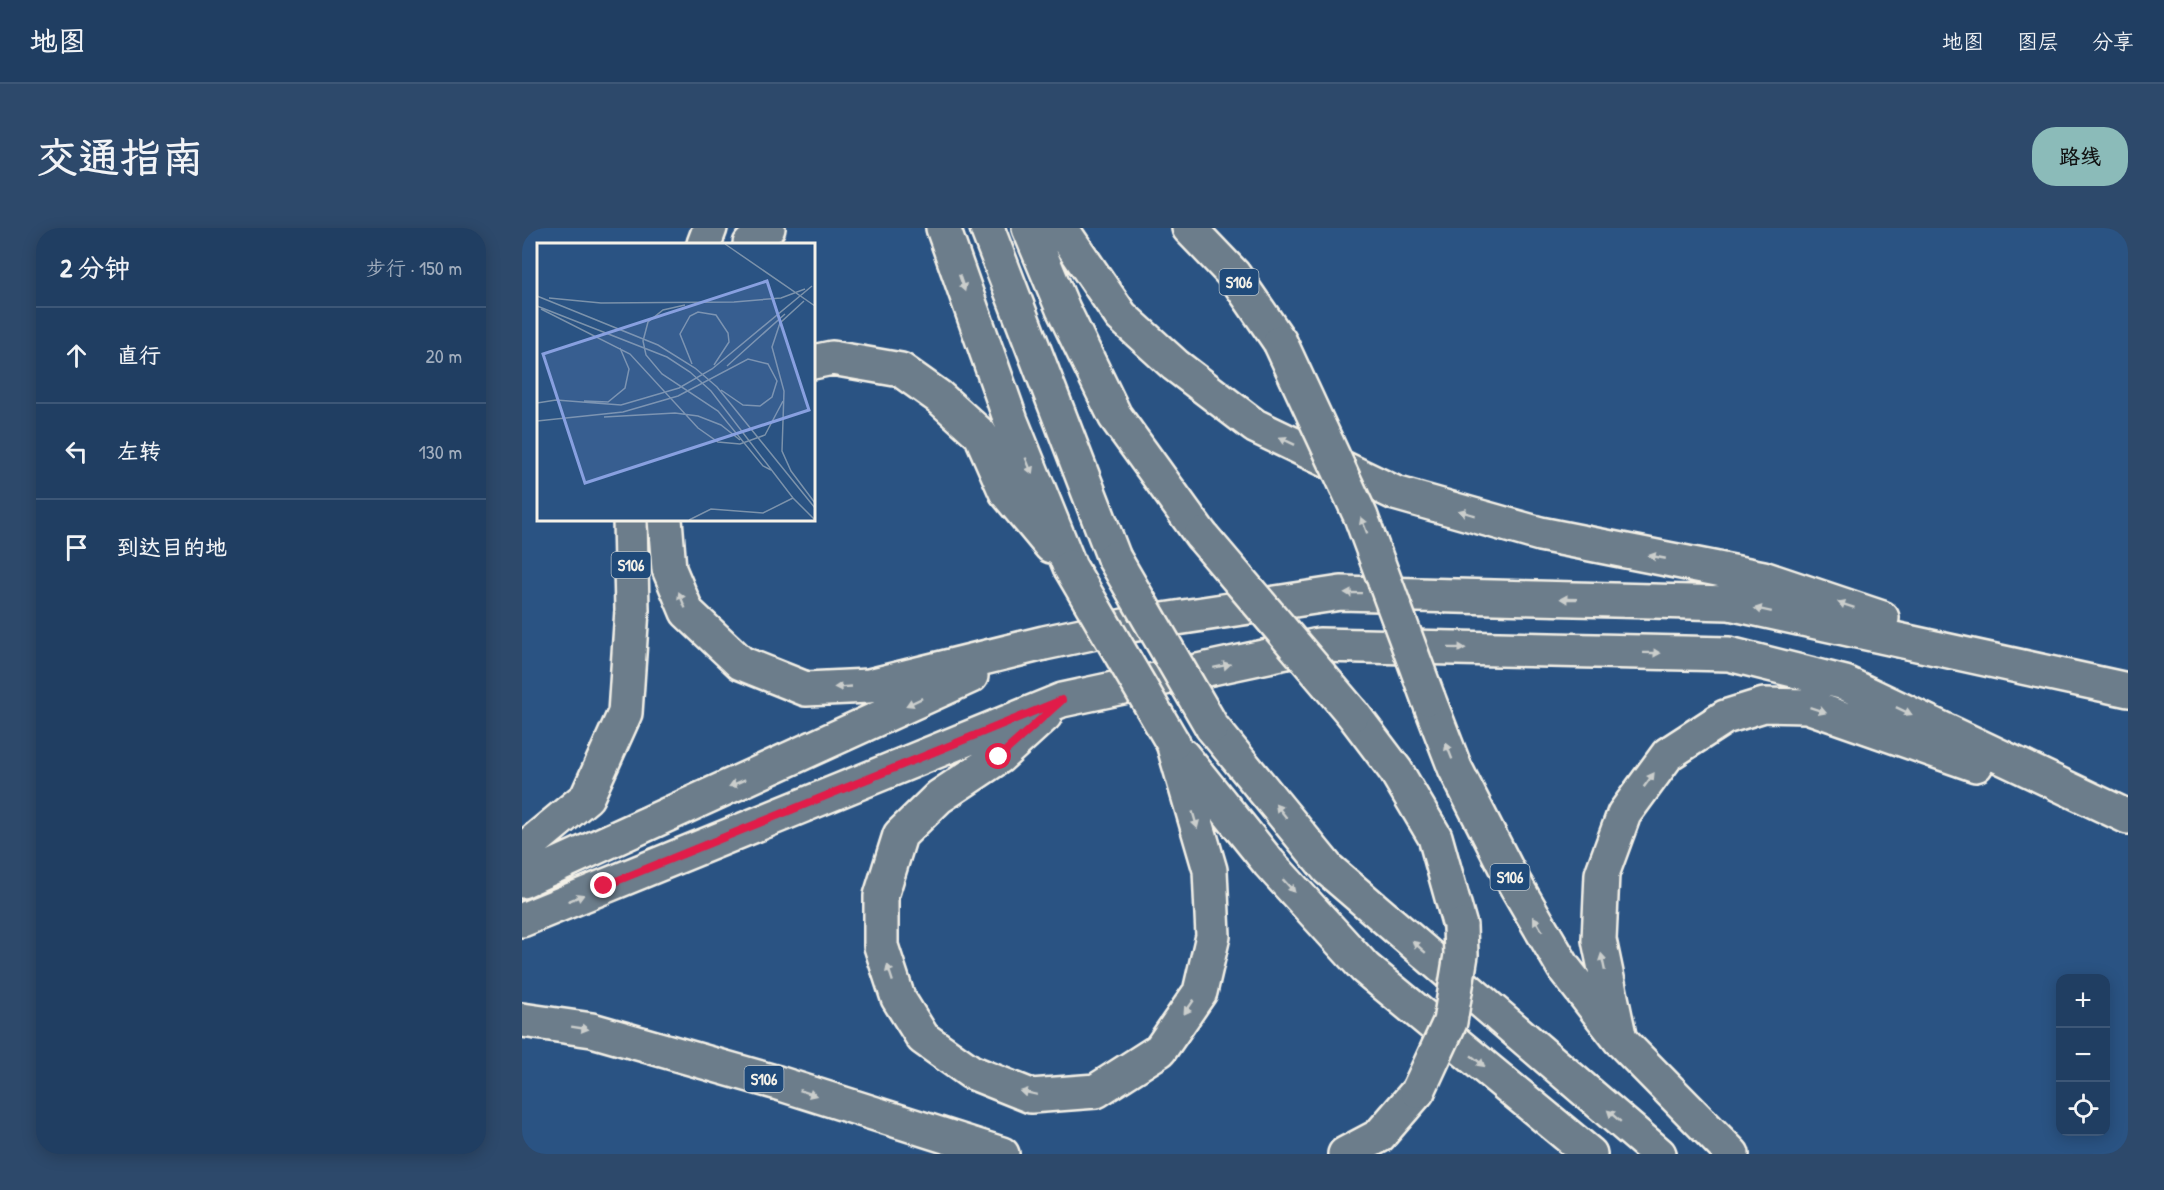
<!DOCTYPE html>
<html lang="zh">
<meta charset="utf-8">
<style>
body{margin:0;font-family:"Patrick Hand","LXGW WenKai TC",sans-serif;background:#2d496b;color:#f1f3f6}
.controls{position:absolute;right:18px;bottom:18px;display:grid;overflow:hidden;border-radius:12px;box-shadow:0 3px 15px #0003}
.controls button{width:54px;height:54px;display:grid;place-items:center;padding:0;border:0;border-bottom:2px solid #3d5777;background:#203e62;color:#f1f3f6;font:30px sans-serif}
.stop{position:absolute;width:18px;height:18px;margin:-14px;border:4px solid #e11d48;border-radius:50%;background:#fff}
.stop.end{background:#e11d48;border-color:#fff;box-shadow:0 2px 6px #0008}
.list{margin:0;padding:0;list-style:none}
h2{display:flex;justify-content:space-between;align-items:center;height:78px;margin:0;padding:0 24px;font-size:26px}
h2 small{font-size:20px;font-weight:400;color:#a2aebe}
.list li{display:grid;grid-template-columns:39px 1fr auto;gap:18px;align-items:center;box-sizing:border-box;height:96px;padding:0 24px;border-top:2px solid #3d5777}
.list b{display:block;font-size:22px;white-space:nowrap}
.list em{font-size:20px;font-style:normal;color:#a2aebe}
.icon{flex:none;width:33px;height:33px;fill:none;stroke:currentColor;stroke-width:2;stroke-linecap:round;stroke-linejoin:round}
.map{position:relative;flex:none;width:1606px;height:926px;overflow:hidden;border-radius:24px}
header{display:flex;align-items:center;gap:36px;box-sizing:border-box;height:84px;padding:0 30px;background:#203e62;border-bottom:2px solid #3d5777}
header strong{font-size:28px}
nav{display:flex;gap:33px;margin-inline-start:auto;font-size:21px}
.intro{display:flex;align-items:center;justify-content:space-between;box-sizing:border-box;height:144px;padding:0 36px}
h1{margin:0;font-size:42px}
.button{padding:15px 27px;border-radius:24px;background:#8bbbb9;color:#111;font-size:21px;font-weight:700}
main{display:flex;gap:36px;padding:0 36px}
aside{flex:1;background:#203e62;border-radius:24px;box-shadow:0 3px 15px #0003}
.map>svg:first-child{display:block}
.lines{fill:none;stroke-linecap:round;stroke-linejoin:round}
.major-casing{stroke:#f4f1e8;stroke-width:38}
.major{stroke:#6c7d8b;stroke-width:33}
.major-bridge-casing{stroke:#f4f1e8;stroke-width:38;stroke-linecap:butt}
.major-bridge{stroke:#6c7d8b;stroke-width:33}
.oneway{fill:#cbcecc}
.route{stroke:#e11d48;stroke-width:8}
.labels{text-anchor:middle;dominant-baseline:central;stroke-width:4.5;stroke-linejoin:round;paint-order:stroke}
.shield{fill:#1f4a7a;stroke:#b4bfc7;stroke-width:1.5}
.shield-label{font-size:16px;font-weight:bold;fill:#f4f1e8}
.inset-road{fill:none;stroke:#7b92ab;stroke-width:1.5}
.view{fill:#88a0e0;fill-opacity:0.15;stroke:#88a0e0;stroke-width:3}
.inset-edge{fill:none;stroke:#f4f1e8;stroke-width:3}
</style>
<header>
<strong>地图</strong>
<nav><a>地图</a><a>图层</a><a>分享</a></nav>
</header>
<div class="intro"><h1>交通指南</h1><a class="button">路线</a></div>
<main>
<aside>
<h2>2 分钟<small>步行 · 150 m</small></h2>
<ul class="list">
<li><svg class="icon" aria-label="ahead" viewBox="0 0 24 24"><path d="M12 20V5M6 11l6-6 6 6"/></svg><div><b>直行</b></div><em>20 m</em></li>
<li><svg class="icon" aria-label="left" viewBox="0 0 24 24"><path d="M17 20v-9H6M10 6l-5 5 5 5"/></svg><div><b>左转</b></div><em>130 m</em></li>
<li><svg class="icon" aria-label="arrive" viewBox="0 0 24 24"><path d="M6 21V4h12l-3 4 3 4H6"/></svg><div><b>到达目的地</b></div></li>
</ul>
</aside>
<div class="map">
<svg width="1606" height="926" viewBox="0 0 1606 926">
<rect width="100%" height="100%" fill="#2a5383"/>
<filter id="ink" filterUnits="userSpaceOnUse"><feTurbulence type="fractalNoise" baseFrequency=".0167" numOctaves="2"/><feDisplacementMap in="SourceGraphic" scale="12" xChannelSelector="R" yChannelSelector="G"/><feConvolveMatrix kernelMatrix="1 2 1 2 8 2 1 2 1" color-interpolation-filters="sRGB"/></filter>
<g filter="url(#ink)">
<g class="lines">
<defs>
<path id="major" d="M421 0 489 193 548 339
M465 0 592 330
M507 0 541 81 593 188 679 307
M539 0 599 88 653 137 733 198 873 265 1018 306 1241 350 1360 390
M667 0 712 47 758 114
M182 16 188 0
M228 16 246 0
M291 134 310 130 379 142 417 169 459 207 484 264 529 318
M143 291 147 341 165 384 219 435 284 461 347 458 522 415 602 398 819 365 1207 375 1606 462
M906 470 933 540 986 644 1042 740 1098 812 1210 926
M831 486 874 543 913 609 938 698
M523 487 477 529 417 569 378 607 359 668V718L376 770 401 810 449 844 509 868 574 863 638 822 678 764 691 708 688 642 651 515
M690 499 806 641 1137 926
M661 528 747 635 843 740 1068 926
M0 623 65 569 103 485 110 382 108 291
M0 653 449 448
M0 692 540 472 797 417 1207 426 1323 455 1606 589
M0 792 70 802 256 855 480 926
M1098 812 1077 712 1080 646 1102 586 1146 526 1203 489 1242 477 1285 478 1454 537
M823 926 857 908 896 863"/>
</defs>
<use href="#major" class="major-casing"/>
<use href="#major" class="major"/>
<defs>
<path id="major-bridge" d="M758 114 839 289 906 470
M679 307 831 486
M592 330 690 499
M548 339 651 515
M896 863 928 794 939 727 938 698"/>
</defs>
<use href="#major-bridge" class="major-bridge-casing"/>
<use href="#major-bridge" class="major-bridge"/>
</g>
<defs><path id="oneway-solid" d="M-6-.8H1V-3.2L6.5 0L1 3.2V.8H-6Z" transform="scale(1.5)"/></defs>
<g class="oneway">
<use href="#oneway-solid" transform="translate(440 55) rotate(71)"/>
<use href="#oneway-solid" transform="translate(765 213) rotate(-154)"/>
<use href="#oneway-solid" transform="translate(507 238) rotate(68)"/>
<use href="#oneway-solid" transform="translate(945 285) rotate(-164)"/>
<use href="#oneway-solid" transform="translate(842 297) rotate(-111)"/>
<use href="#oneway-solid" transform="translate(1135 329) rotate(-169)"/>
<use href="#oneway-solid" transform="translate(831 365) rotate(-179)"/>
<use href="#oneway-solid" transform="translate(1047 371) rotate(-179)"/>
<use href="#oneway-solid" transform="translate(160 372) rotate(-112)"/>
<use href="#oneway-solid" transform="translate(1324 377) rotate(-161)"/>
<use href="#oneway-solid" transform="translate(1241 382) rotate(-168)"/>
<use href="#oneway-solid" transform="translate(935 420) rotate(1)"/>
<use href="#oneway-solid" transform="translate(1130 425) rotate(1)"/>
<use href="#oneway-solid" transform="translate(700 438) rotate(-12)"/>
<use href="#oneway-solid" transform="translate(321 459) rotate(177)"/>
<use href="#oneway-solid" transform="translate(392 474) rotate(155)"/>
<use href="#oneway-solid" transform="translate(1296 482) rotate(19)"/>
<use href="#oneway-solid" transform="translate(1382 483) rotate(25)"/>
<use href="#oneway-solid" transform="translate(927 523) rotate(-111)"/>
<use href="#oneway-solid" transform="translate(1127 552) rotate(-54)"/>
<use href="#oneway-solid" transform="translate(215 555) rotate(156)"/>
<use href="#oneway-solid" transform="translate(759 583) rotate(-129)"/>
<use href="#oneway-solid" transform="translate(673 592) rotate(74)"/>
<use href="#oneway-solid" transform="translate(767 658) rotate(47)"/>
<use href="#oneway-solid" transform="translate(54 670) rotate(-22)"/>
<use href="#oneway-solid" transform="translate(1016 696) rotate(-121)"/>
<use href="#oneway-solid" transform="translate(897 719) rotate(-139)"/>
<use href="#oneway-solid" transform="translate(1081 734) rotate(-102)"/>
<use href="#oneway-solid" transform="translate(368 745) rotate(-108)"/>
<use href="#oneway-solid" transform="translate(667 779) rotate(125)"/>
<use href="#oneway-solid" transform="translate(58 800) rotate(9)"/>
<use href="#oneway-solid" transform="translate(956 833) rotate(39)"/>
<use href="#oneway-solid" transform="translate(286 865) rotate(18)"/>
<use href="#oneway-solid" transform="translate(507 865) rotate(-168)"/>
<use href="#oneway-solid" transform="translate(1092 888) rotate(-139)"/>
</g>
</g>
<g class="lines" filter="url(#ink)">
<path class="route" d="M82 658 540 472 477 529"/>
</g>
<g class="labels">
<g class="shield">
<rect x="697.5" y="41" width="39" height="26" rx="4.5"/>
<rect x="89.5" y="324" width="39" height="26" rx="4.5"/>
<rect x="968.5" y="636" width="39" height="26" rx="4.5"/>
<rect x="222.5" y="838" width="39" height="26" rx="4.5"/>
</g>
<g class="shield-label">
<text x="717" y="54">S106</text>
<text x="109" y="337">S106</text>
<text x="988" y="649">S106</text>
<text x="242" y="851">S106</text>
</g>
</g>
<g transform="translate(15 15)">
<rect width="278" height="278" fill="#2a5383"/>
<path class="inset-road" d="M188 1 278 63M0 53 121 102 158 125 180 144 278 265M12 55 64 60 197 59 244 55 268 46M267 58 243 80 235 104 247 148 245 208 254 228 278 260M148 62 126 67 111 79 106 98 109 112 125 131 181 168 226 223 234 227M0 63 130 114 153 129 174 148 256 255 278 277M4 66 93 111 161 185 181 199 203 201 228 192 246 158M155 121 143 91 153 73 161 69 179 72 191 90 192 99 177 122M190 123 248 71M19 157 84 162 142 145 175 126 275 43M47 158 71 159 88 145 92 126 83 105M0 160 19 157M67 174 138 170 161 173 184 182 203 197M0 178 86 169 141 153 211 116 231 121 240 138 235 154 223 163 206 162 184 147M152 277 174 266 226 270 256 255"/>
<path class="view" d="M230 38 272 167 48 240 6 111Z"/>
<rect width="278" height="278" class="inset-edge"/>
</g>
</svg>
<div class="controls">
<button>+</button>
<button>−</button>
<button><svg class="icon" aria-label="locate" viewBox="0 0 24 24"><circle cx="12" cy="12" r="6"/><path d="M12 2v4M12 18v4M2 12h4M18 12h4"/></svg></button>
</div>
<div class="stop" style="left:477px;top:529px"></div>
<div class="stop end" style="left:82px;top:658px"></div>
</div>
</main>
